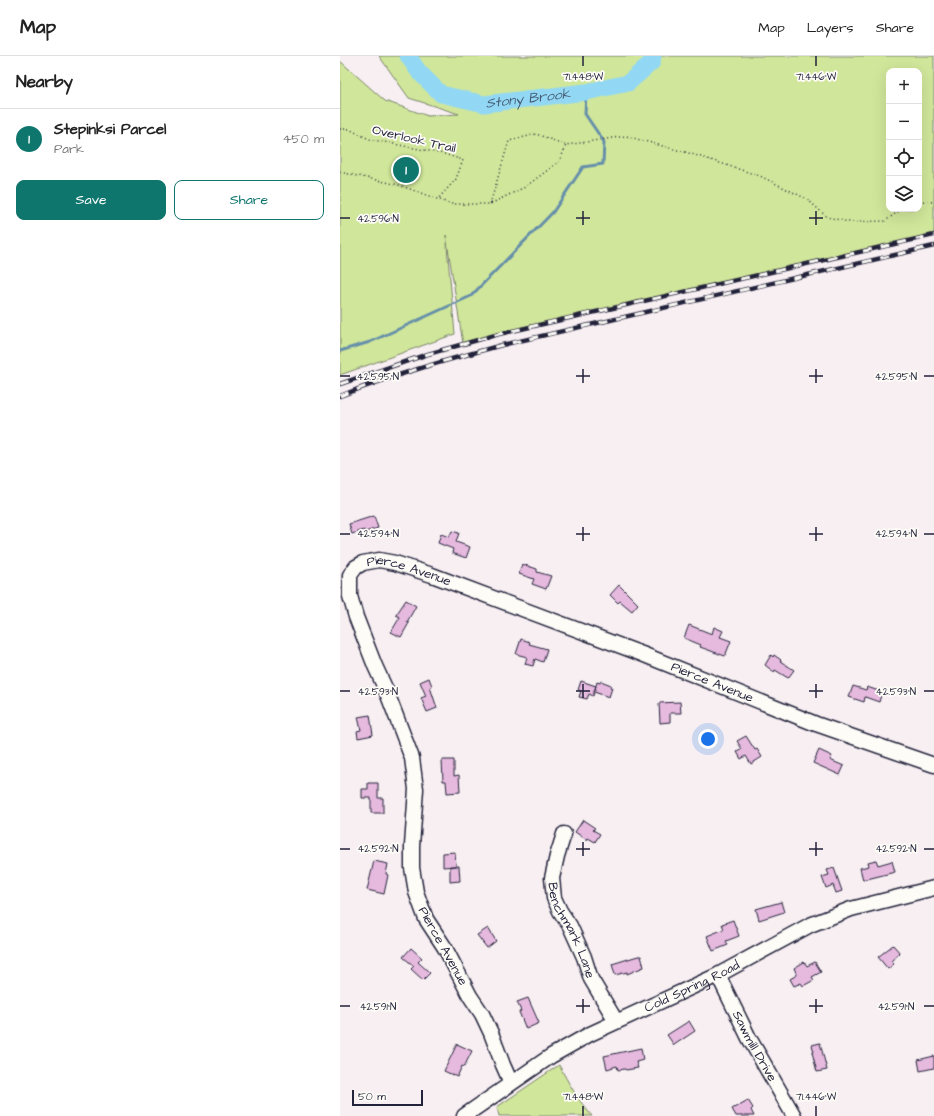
<!DOCTYPE html>
<meta charset="utf-8">
<style>
body{margin:0;font-family:"Architects Daughter",sans-serif;background:#f2f2f2;color:#222}
.controls{position:absolute;right:12px;top:12px;display:grid;overflow:hidden;border-radius:8px;box-shadow:0 4px 16px #0002}
.controls button{width:36px;height:36px;display:grid;place-items:center;padding:0;border:0;border-bottom:1px solid #e0e0e0;background:#fff;color:#222;font:20px sans-serif}
.scale{position:absolute;left:12px;bottom:10px;width:71px;box-sizing:border-box;padding-left:4px;border:2px solid #22223b;border-top:0;font-size:11px;line-height:14px;white-space:nowrap;color:#22223b;-webkit-text-stroke:3px #fdfcf7;paint-order:stroke}
.you{position:absolute;left:368px;top:683px;width:14px;height:14px;margin:-10px;border:3px solid #fff;border-radius:50%;background:#1a73e8;box-shadow:0 0 0 6px #1a73e833}
.badge{display:grid;place-items:center;width:26px;height:26px;border-radius:50%;background:#0f766e;color:#fff;font-size:13px;font-weight:700}
.pin{position:absolute;translate:-50% -50%;border:2px solid #fff;box-shadow:0 1px 4px #0006}
.list{margin:0;padding:0;list-style:none}
h2{display:flex;justify-content:space-between;align-items:center;height:52px;margin:0;padding:0 16px;font-size:17px}
h2 small{font-size:13px;font-weight:400;color:#767676}
.list li{display:grid;grid-template-columns:26px 1fr auto;gap:12px;align-items:center;box-sizing:border-box;height:60px;padding:0 16px;border-top:1px solid #e0e0e0}
.list b{display:block;font-size:15px;white-space:nowrap}
.list p{margin:0;font-size:13px;white-space:nowrap;color:#767676}
.list em{font-size:13px;font-style:normal;color:#767676}
.actions{display:flex;gap:8px;padding:12px 16px}
.actions a{flex:1;padding:9px 0;border:1px solid #0f766e;border-radius:8px;text-align:center;font-size:14px;color:#0f766e}
.actions .main{background:#0f766e;color:#fff}
.icon{flex:none;width:22px;height:22px;fill:none;stroke:currentColor;stroke-width:2;stroke-linecap:round;stroke-linejoin:round}
.map{position:relative;flex:none;width:594px;height:1060px;overflow:hidden}
header{display:flex;align-items:center;gap:24px;box-sizing:border-box;height:56px;padding:0 20px;background:#fff;border-bottom:1px solid #e0e0e0}
header strong{font-size:19px}
nav{display:flex;gap:22px;margin-inline-start:auto;font-size:14px}
main{display:flex}
aside{flex:1;background:#fff}
.map>svg:first-child{display:block}
.green{fill:#d0e69a;stroke:#79846a;fill-rule:evenodd}
.lines{fill:none;stroke-linecap:round;stroke-linejoin:round}
.stream{stroke:#658faa;stroke-width:3}
.river{stroke:#92d8f4;stroke-width:17}
.building{fill:#e6b9de;stroke:#22223b}
.minor-casing{stroke:#22223b;stroke-width:17}
.path{stroke:#22223b;stroke-width:1.5;stroke-dasharray:1 3;stroke-linecap:butt}
.minor{stroke:#fdfcf7;stroke-width:14}
.rail-casing{stroke:#22223b;stroke-width:4.5}
.rail{stroke:#fdfcf7;stroke-width:3;stroke-dasharray:9;stroke-linecap:butt}
.ticks{fill:none;stroke:#22223b;stroke-width:1.5}
.labels{text-anchor:middle;dominant-baseline:central;stroke-width:3.5;stroke-linejoin:round;paint-order:stroke}
.street-label{font-size:13px;fill:#22223b;stroke:#fdfcf7}
.water-label{font-size:14px;font-style:italic;fill:#445972;stroke:#fdfcf7}
.ticks-label{font-size:10px;text-anchor:middle;fill:#22223b;stroke:#fdfcf7;stroke-width:3.5;stroke-linejoin:round;paint-order:stroke}
</style>
<header>
<strong>Map</strong>
<nav><a>Map</a><a>Layers</a><a>Share</a></nav>
</header>
<main>
<aside>
<h2>Nearby<small></small></h2>
<ul class="list">
<li><span class="badge">1</span><div><b>Stepinksi Parcel</b><p>Park</p></div><em>450 m</em></li>
</ul>
<div class="actions"><a class="main">Save</a><a>Share</a></div>
</aside>
<div class="map">
<svg width="594" height="1060" viewBox="0 0 594 1060">
<rect width="100%" height="100%" fill="#f8eff2"/>
<filter id="ink" filterUnits="userSpaceOnUse"><feTurbulence type="fractalNoise" baseFrequency=".025" numOctaves="2"/><feDisplacementMap in="SourceGraphic" scale="8" xChannelSelector="R" yChannelSelector="G"/><feConvolveMatrix kernelMatrix="1 2 1 2 8 2 1 2 1" color-interpolation-filters="sRGB"/></filter>
<g filter="url(#ink)">
<path class="green" d="M39 0H594V179L159 278 123 288 106 179 115 278 0 319V5L45 45 88 60 119 58 69 42ZM549 15H579V153H549Z
M219 1009C229 1028 238 1044 252 1060H159L157 1051Z"/>
<g class="lines">
<path class="stream" d="M0 295 30 286 131 240 213 156 243 111 263 108 264 86 245 58 246 36"/>
<path class="river" id="s1" d="M68 0 79 16 101 38 144 48 246 36 288 27 312 6 313 0"/>
</g>
<path class="building" d="M34 460 38 472 25 476 24 474 12 478 9 468Z
M112 475 119 477 116 486 130 491 126 502 112 497 113 493 98 487 101 478 109 481Z
M182 508 197 513V516L211 520 206 533 192 528 194 523 179 518Z
M279 529 298 548 292 555 280 545 278 547 270 539Z
M66 544 76 550 67 566 69 567 61 581 51 576 60 561 56 559Z
M349 569 372 578 374 571 383 575 380 581 391 585 385 600 360 591 361 589 344 582Z
M181 583 190 586 189 588 207 593 203 606 195 603 193 610 185 608 187 601 176 598Z
M431 599 433 601 434 599 441 604 440 605 454 614 448 622 435 614 434 616 425 609Z
M89 622 92 630 90 631 97 652 87 656 81 642 86 640 80 626Z
M241 625 256 630 253 640 249 638 247 643 239 641 241 635 238 634Z
M261 625 271 629 270 631 272 632 269 641 254 636 257 626 260 627Z
M513 630 526 634 527 631 542 636 539 646 525 641 524 646 509 641Z
M340 646 341 657H330V666L320 667 319 647Z
M30 659 33 679 18 682 17 675 21 674 18 661Z
M406 680 415 694 417 693 422 701 411 708 406 700 401 703 397 696 402 693 397 685Z
M479 694 492 700 490 704 504 710 500 719 473 707Z
M102 704H114V720L119 719 120 736 107 737 106 725H103Z
M28 727H38V742H43V757H31V742H22V733H28Z
M243 764 255 772 253 774 260 778 255 786 248 782 247 784 235 776Z
M115 796 116 810 103 811V797Z
M536 804 538 809 552 805 555 816 523 824 520 812 529 810 528 806Z
M34 805 48 808 46 818 48 819 44 838 27 834Z
M110 810H119L120 825 110 826Z
M494 812 502 835 496 837 493 829 486 832 482 821 489 819 487 814Z
M441 846 444 856 419 864 416 853Z
M393 864 399 880 386 885 388 889 373 895 367 880 384 873 382 868Z
M148 872 156 885 147 892 137 879Z
M553 889 560 897 551 905 554 908 548 913 538 901Z
M71 892 82 902 78 906 90 917 83 924 71 913 74 910 63 901Z
M298 900H301L304 911 287 918V916L275 919 272 908Z
M464 906 467 910 475 906 481 916 472 921 474 924 463 930 461 927 454 930 450 923 457 919 454 912Z
M188 942 199 967 186 973 179 956 181 955 177 946Z
M349 965 355 975 334 989 327 979Z
M480 987 487 1014 477 1016 472 996H474L472 989Z
M117 988 132 995 124 1011 122 1010 117 1021 104 1015Z
M301 992 303 1004 296 1006 298 1012 286 1014 285 1013 278 1014 277 1010 267 1013 264 1000Z
M594 1000V1012L580 1015 578 1004Z
M408 1044 413 1052 411 1054 414 1060H396L392 1053Z"/>
<g class="lines">
<defs>
<g id="minor">
<path id="s2" d="M224 778 217 800 212 822 214 842 220 855 230 870 244 901 251 923 276 965"/>
<path id="s3" d="M378 919 409 982 454 1060"/>
<path id="s4" d="M171 1027 163 1009 151 977 142 958 130 940 105 892 86 863 76 836 72 812V790L76 733 72 702 46 634 35 610 16 561 10 540V519L16 511 23 507 39 504 55 507 92 519 302 598 476 668 594 709"/>
<path id="s5" d="M124 1060 211 1000 250 978 378 919 470 869 511 853 594 832"/>
</g>
</defs>
<use href="#minor" class="minor-casing"/>
<path class="path" d="M0 73H9L29 83 104 98 123 104 116 123 98 143
M0 116 59 129 111 148H150L185 131 220 105 226 89 286 80 352 98 420 120 467 143 487 161 509 166 545 165 562 153
M579 145 594 146
M150 148 169 85 196 78 226 89"/>
<use href="#minor" class="minor"/>
<defs>
<path id="rail" d="M0 328 88 298 159 278 594 179
M0 340C53 319 107 304 162 289L594 190"/>
</defs>
<use href="#rail" class="rail-casing"/>
<use href="#rail" class="rail"/>
</g>
</g>
<path class="ticks" d="M243 0V10M476 0V10M243 155V169M476 155V169M0 162H10M236 162H250M469 162H483M243 313V327M476 313V327M0 320H10M236 320H250M469 320H483M584 320H594M243 471V485M476 471V485M0 478H10M236 478H250M469 478H483M584 478H594M243 628V642M476 628V642M0 635H10M236 635H250M469 635H483M584 635H594M243 786V800M476 786V800M0 793H10M236 793H250M469 793H483M584 793H594M243 943V957M476 943V957M0 950H10M236 950H250M469 950H483M584 950H594M243 1050V1060M476 1050V1060"/>
<g class="labels">
<g class="street-label">
<text transform="translate(74 83) rotate(13)">Overlook Trail</text>
<text stroke="none"><textPath href="#s4" startOffset="609">Pierce Avenue</textPath></text>
<text stroke="none"><textPath href="#s4" startOffset="933">Pierce Avenue</textPath></text>
<text stroke="none"><textPath href="#s2" startOffset="102">Benchmark Lane</textPath></text>
<text transform="translate(103 890) rotate(61)">Pierce Avenue</text>
<text stroke="none"><textPath href="#s5" startOffset="263">Cold Spring Road</textPath></text>
<text stroke="none"><textPath href="#s3" startOffset="80">Sawmill Drive</textPath></text>
</g>
<g class="water-label">
<text stroke="none"><textPath href="#s1" startOffset="139">Stony Brook</textPath></text>
</g>
</g>
<g class="ticks-label">
<text x="243" y="24">71.448°W</text>
<text x="476" y="24">71.446°W</text>
<text x="38" y="166">42.596°N</text>
<text x="38" y="324">42.595°N</text>
<text x="556" y="324">42.595°N</text>
<text x="38" y="481">42.594°N</text>
<text x="556" y="481">42.594°N</text>
<text x="38" y="639">42.593°N</text>
<text x="556" y="639">42.593°N</text>
<text x="38" y="796">42.592°N</text>
<text x="556" y="796">42.592°N</text>
<text x="38" y="954">42.591°N</text>
<text x="556" y="954">42.591°N</text>
<text x="243" y="1044">71.448°W</text>
<text x="476" y="1044">71.446°W</text>
</g>
</svg>
<div class="controls">
<button>+</button>
<button>−</button>
<button><svg class="icon" aria-label="locate" viewBox="0 0 24 24"><circle cx="12" cy="12" r="6"/><path d="M12 2v4M12 18v4M2 12h4M18 12h4"/></svg></button>
<button><svg class="icon" aria-label="layers" viewBox="0 0 24 24"><path d="M12 4l9 5-9 5-9-5zM3 14l9 5 9-5"/></svg></button>
</div>
<div class="scale">50 m</div>
<div class="you"></div>
<div class="pin badge" style="left:66px;top:114px">1</div>
</div>
</main>
